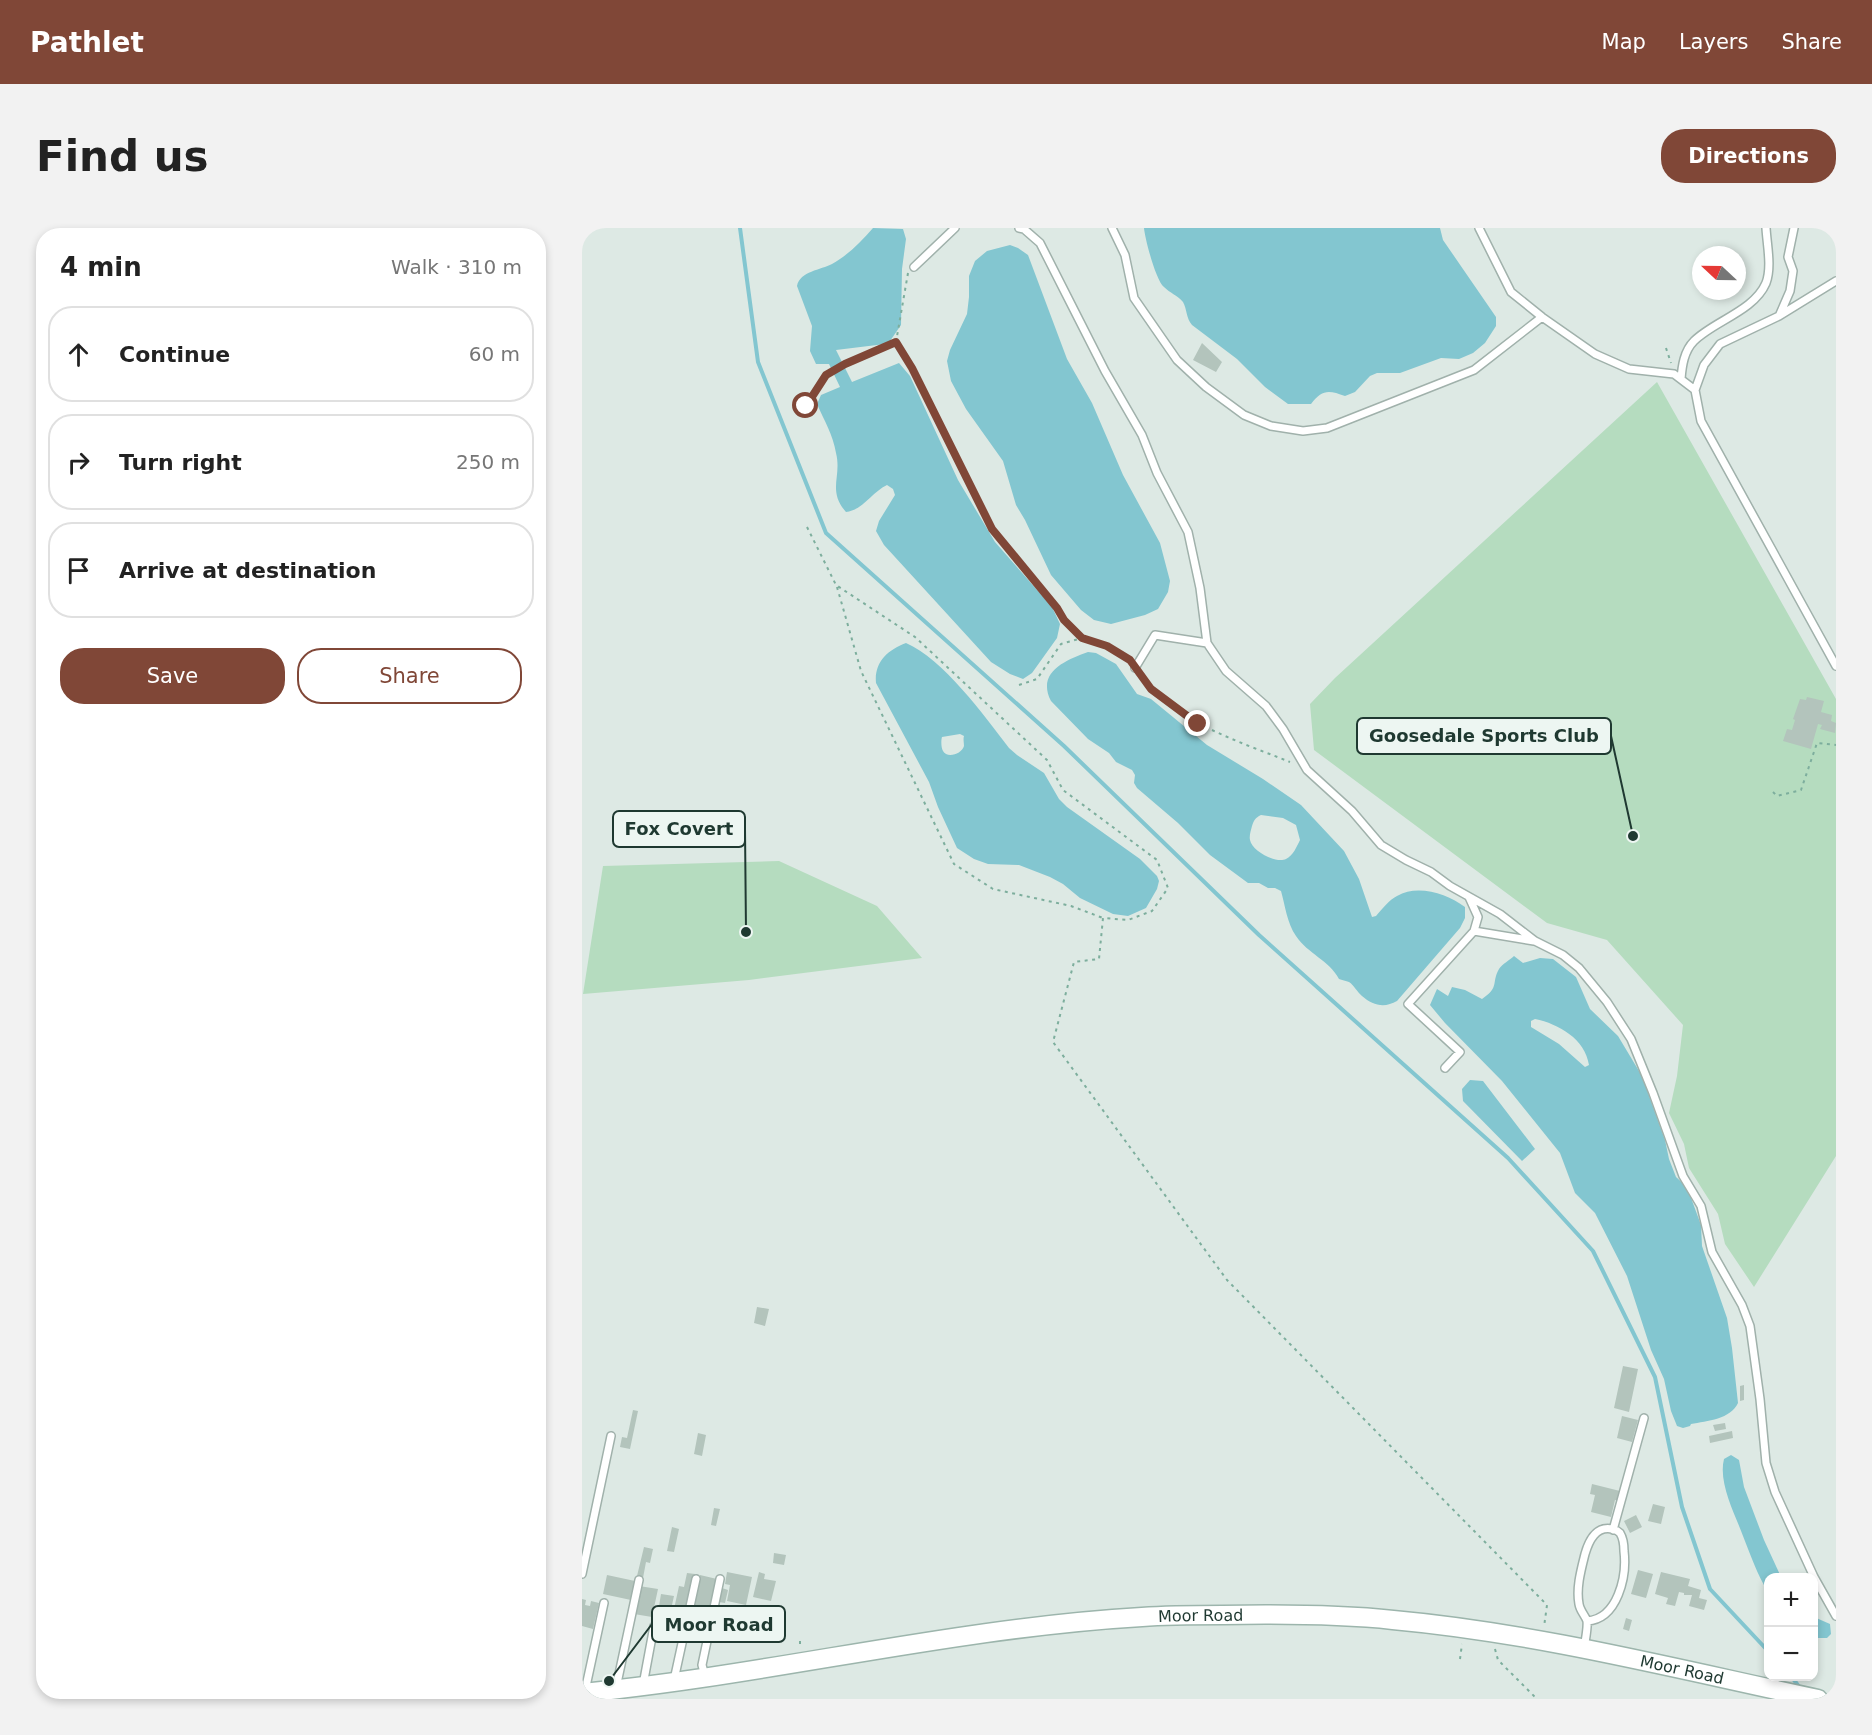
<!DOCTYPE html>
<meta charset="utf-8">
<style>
body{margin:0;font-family:"DejaVu Sans",sans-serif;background:#f2f2f2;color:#222}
.controls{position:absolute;right:18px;bottom:18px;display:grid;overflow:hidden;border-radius:12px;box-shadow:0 3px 9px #0003}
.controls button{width:54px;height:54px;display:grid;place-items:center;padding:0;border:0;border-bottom:2px solid #e0e0e0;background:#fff;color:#222;font:30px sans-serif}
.compass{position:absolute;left:1110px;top:18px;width:54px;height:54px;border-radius:50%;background:#fff;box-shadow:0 3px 9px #0003;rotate:292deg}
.stop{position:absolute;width:18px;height:18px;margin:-14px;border:4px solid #804737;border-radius:50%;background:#fff}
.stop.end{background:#804737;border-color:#fff;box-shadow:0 2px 6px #0008}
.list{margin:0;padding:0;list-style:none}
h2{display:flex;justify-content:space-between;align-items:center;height:78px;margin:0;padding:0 24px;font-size:26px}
h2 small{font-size:20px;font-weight:400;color:#767676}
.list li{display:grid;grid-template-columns:39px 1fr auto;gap:18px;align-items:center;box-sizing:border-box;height:96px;margin:0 12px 12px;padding:0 12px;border:2px solid #e0e0e0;border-radius:24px}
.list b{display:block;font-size:22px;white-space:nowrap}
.list em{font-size:20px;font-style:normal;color:#767676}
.actions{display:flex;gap:12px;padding:18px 24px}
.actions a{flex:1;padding:14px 0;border:2px solid #804737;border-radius:24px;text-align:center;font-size:21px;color:#804737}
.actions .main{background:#804737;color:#fff}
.icon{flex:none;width:33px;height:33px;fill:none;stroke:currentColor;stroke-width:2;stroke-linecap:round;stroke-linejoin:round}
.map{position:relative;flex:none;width:1254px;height:1471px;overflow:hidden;border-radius:24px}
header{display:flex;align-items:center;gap:36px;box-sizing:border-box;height:84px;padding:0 30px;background:#804737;color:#fff}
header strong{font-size:28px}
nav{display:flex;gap:33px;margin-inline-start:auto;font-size:21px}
.intro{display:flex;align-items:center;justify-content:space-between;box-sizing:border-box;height:144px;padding:0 36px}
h1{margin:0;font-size:42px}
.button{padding:15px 27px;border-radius:24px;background:#804737;color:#fff;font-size:21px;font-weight:700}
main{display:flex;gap:36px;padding:0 36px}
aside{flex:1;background:#fff;border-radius:24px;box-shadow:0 3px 9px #0003}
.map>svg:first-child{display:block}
.green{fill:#b5dcbf}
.water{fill:#83c6d0;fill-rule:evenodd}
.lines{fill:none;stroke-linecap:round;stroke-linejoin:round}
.stream{stroke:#83c6d0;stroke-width:4}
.building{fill:#b3c4bc}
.lane-casing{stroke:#a0b1ab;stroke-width:10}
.secondary-casing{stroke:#9cb5ac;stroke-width:21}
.path{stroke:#7dae9d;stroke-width:2;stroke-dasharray:3 4.5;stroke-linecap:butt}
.lane{stroke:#fff;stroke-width:7}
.secondary{stroke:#fff;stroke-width:18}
.route{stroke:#804737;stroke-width:8}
.labels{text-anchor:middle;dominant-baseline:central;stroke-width:6;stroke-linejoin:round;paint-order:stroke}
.street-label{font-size:16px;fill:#1f3931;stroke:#edf6f2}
.leader{fill:none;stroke:#1f3931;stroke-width:2}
.callout-dot{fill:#1f3931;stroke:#edf6f2;stroke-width:2}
.callout{fill:#edf6f2;stroke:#1f3931;stroke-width:2}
.callout-label{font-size:18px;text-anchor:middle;font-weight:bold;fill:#1f3931}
</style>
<header>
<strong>Pathlet</strong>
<nav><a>Map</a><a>Layers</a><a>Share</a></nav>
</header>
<div class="intro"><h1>Find us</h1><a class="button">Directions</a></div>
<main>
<aside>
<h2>4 min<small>Walk · 310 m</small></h2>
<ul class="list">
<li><svg class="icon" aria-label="ahead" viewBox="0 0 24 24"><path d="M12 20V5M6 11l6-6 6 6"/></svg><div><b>Continue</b></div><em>60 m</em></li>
<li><svg class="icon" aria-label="right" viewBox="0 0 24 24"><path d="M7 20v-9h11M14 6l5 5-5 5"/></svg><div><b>Turn right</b></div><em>250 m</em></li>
<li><svg class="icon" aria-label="arrive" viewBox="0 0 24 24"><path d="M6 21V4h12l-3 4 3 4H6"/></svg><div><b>Arrive at destination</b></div></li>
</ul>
<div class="actions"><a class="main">Save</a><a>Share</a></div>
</aside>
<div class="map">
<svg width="1254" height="1471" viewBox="0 0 1254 1471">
<rect width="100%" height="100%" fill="#dde9e4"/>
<path class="green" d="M1075 154 1254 471V928L1172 1059 1143 1016 1136 986 1107 940 1102 916 1087 885 1095 848 1101 797 1025 712 965 695 732 522 728 476 753 450Z
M197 633 295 678 340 730 167 752 1 766 21 638Z"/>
<path class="water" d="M291 0 321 1 324 11 320 41 319 97 308 113 303 116 254 122 270 154 317 135 328 148 376 252 413 314 470 379 478 396 475 410 450 445 441 451 428 446 409 434 302 317 294 303 297 293 313 267 311 261 305 257C290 264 281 282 264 284 245 262 260 249 254 225 251 207 242 192 235 176L239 167 258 159 247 136H234L228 123 230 98 215 58C218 43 239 42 250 36 266 27 279 14 291 0Z
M562 0H858L861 12 914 89V98L903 115 891 125 877 131 859 130 818 145H795L788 148 773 164 763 168C747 162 740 161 729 176H706L683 159 655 131 610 97C604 90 605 81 601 74 595 67 588 65 582 59 574 53 563 11 562 0Z
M428 17 436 20 446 27 485 131 510 175 541 247 578 315 588 353 586 364 576 381 563 387 529 396 512 392 499 382 469 347 443 292 434 277 421 233 384 181 369 153 365 133 368 122 385 86 387 69V48L393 33 405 23Z
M324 415C361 431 402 487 427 520L435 527 462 545 477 571 485 579 558 631 575 648 577 653 575 661 564 680 546 688 531 686 498 670 481 656 468 649 437 637 406 636 392 631 375 620 356 579 347 554 294 455C292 435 305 422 324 415ZM378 506 382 508C381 511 382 515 382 518 380 526 365 531 361 523 359 520 359 512 360 509Z
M506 424 514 425 534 436 555 466 569 471 625 517 681 551 719 577 762 623 777 651 790 689 794 688C800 681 807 672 815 668 836 656 865 666 883 679V690L878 700 815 773C803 780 791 778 780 768 775 764 772 757 767 754 764 753 760 752 757 751 747 732 726 726 714 708 705 695 703 677 699 663L693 660H686L677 655H666L628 627 596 595 555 560 552 555 553 547 550 542 534 534 527 525 506 511 469 473C454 444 484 432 506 424ZM679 587 701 590 714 597 718 612C715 618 711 628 704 631 694 636 670 623 668 612 667 608 669 602 670 598 672 592 673 590 679 587Z
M932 728 941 735 958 730 971 731 994 749 1008 781 1036 808 1060 848 1083 912 1087 931 1094 949 1105 959 1119 997 1120 1018 1145 1090 1150 1120 1156 1175C1149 1191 1125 1193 1109 1196L1108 1198 1101 1200 1095 1198 1089 1183 1082 1151 1069 1122 1045 1048 1013 985 993 965 978 925 920 853 863 795 848 777 855 761 866 768 870 759 883 762 900 771C918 759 909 755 917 741 920 736 928 732 932 728ZM953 791C977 796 1003 811 1007 837L1003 839 977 816 949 799V793Z
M888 852 901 853 953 921 940 933 881 873 880 861Z
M1149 1227 1157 1232 1162 1259 1182 1312 1199 1349 1186 1350V1364C1175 1346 1169 1328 1161 1308 1153 1286 1136 1255 1142 1231Z
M1232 1389 1248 1396 1249 1406 1245 1410H1232Z"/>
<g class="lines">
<path class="stream" d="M158 0 176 134 244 305 482 518 677 707 926 930 1011 1023 1073 1149 1100 1279 1128 1361 1186 1423
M1209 1448 1218 1460"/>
</g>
<path class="building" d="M620 115 640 134 634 144 611 132Z
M1225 469 1242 473 1239 484 1250 487 1249 493 1254 495 1253 505 1238 501 1240 497 1236 496 1229 521 1201 513 1205 501 1210 502 1213 492 1211 491 1218 471 1224 472Z
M175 1079 187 1081 183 1098 172 1095Z
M1041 1138 1056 1141 1047 1184 1032 1180Z
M1162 1157V1172L1158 1173V1158Z
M51 1182 56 1183 48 1221 38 1219 40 1209 45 1210Z
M1040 1188 1056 1192 1050 1214 1035 1210Z
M1143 1195 1144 1201 1133 1203 1131 1197Z
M1150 1203 1151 1210 1128 1215 1127 1208Z
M116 1205 124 1207 120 1228 112 1226Z
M1010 1256 1038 1263 1036 1273 1033 1272 1029 1289 1009 1284 1013 1267 1008 1266Z
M1071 1276 1083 1279 1079 1296 1066 1293Z
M132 1280 138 1281 134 1298 129 1297Z
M1054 1287 1060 1299 1048 1305 1042 1293Z
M90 1299 97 1301 92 1324 85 1323Z
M62 1319 71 1321 68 1335 64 1334 61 1350 55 1348Z
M192 1325 204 1327 202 1337 191 1335Z
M1056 1342 1071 1346 1064 1370 1049 1366Z
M145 1344 170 1349 164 1377 145 1373 148 1357 143 1356Z
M177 1344 183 1346 182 1351 194 1353 189 1373 171 1369Z
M1079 1344 1108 1351 1106 1358 1119 1362 1117 1370 1125 1372 1122 1382 1107 1378 1110 1367H1102V1365L1097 1364 1093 1378 1084 1376 1086 1370 1073 1366Z
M105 1345 113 1346 105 1381 100 1380V1383L92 1381 97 1358 102 1359Z
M25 1347 53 1353 49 1372 21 1366Z
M118 1347 135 1351 129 1381 111 1377Z
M57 1358 76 1361 70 1389 52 1386Z
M140 1360 146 1362 143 1375 137 1374Z
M79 1366 92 1368 88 1386 76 1384Z
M0 1371 4 1372 3 1377 8 1378 9 1373 17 1375 11 1401 0 1398Z
M1044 1390 1050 1392 1047 1403 1041 1401Z"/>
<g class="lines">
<defs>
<path id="lane" d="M437 0 442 1 458 15 523 143 560 207 575 245 606 304 618 360 625 415 644 443 684 478 701 501 725 542 770 583 799 617 824 632 849 644 868 658 918 686 953 713 981 727 997 740 1025 774 1049 811 1071 865 1101 948 1119 978 1130 1024 1160 1077 1168 1098 1178 1171 1184 1235 1193 1264 1232 1349 1254 1388
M530 0 543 27 552 70 595 132 624 159 662 187 689 198 721 203 745 200 892 142 960 89
M897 0 929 64 960 89 1013 126 1047 141 1092 146 1113 162
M332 39 373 0
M1254 53 1197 88 1138 116 1122 137 1113 162 1119 193 1254 438
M1198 86 1208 63 1211 43 1206 29 1212 0
M1099 151C1100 138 1102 123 1112 113 1132 93 1172 83 1184 55 1190 39 1185 17 1184 0
M553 440 573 407 625 415
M887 669 896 689 892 703
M863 840 878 824 826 776 892 703 952 713
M1031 1302 1062 1190
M0 1346 29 1208
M1002 1421C1003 1413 1006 1400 1005 1393 1003 1387 998 1383 997 1376 994 1360 999 1342 1003 1326 1007 1312 1014 1298 1030 1301 1034 1302 1035 1302 1038 1305 1041 1310 1042 1317 1042 1323 1045 1348 1036 1391 1005 1393
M123 1448 120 1437 138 1351
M92 1452 114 1351
M61 1457 72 1398
M34 1460 57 1352
M3 1463 22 1375"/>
<g id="secondary">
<path id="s1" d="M0 1465C187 1447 371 1400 560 1389 587 1387 614 1387 641 1387 698 1386 754 1386 811 1392 954 1405 1095 1441 1236 1471"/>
</g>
</defs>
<use href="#lane" class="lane-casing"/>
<use href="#secondary" class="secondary-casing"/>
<path class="path" d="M326 45 314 114 330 140 410 301 475 379 481 392 500 410 525 418 547 432
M1084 120 1089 135
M224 178 244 147 263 136 314 114
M225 299 254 357 333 409 465 532 481 562 575 632 586 660 570 683 546 692 521 690 517 731 492 734 471 814 645 1052 965 1377 962 1399
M255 359 279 443 372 636 411 661 489 678 521 690
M559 448C595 495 656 513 708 534
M437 457 455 451 479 416 500 410
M1191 564 1195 568 1219 562 1235 515 1254 517
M218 1413V1420
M913 1421 916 1432 955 1471
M878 1431 880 1416"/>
<use href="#lane" class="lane"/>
<use href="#secondary" class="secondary"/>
</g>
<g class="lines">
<path class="route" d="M224 178 244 147 263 136 314 114 330 140 410 301 475 380 482 392 500 410 525 418 548 432 569 461 616 496"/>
</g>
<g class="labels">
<g class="street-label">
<text stroke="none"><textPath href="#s1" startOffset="624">Moor Road</textPath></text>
<text stroke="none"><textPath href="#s1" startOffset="1110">Moor Road</textPath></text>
</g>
</g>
<path class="leader" d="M1051 608L1029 508M164 704L163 601M27 1453L70 1396"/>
<g class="callout-dot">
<circle cx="1051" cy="608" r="6"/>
<circle cx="164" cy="704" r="6"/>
<circle cx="27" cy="1453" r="6"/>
</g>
<g class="callout">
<rect x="775" y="490" width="254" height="36" rx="6"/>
<rect x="31" y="583" width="132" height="36" rx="6"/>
<rect x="70" y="1378" width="133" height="36" rx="6"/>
</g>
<g class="callout-label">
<text x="902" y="514">Goosedale Sports Club</text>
<text x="97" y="607">Fox Covert</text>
<text x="137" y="1403">Moor Road</text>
</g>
</svg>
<div class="controls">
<button>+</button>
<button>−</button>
</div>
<svg class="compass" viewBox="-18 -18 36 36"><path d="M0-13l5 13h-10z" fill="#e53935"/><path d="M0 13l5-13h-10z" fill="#767676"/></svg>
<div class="stop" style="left:224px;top:178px"></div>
<div class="stop end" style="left:616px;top:496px"></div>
</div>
</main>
